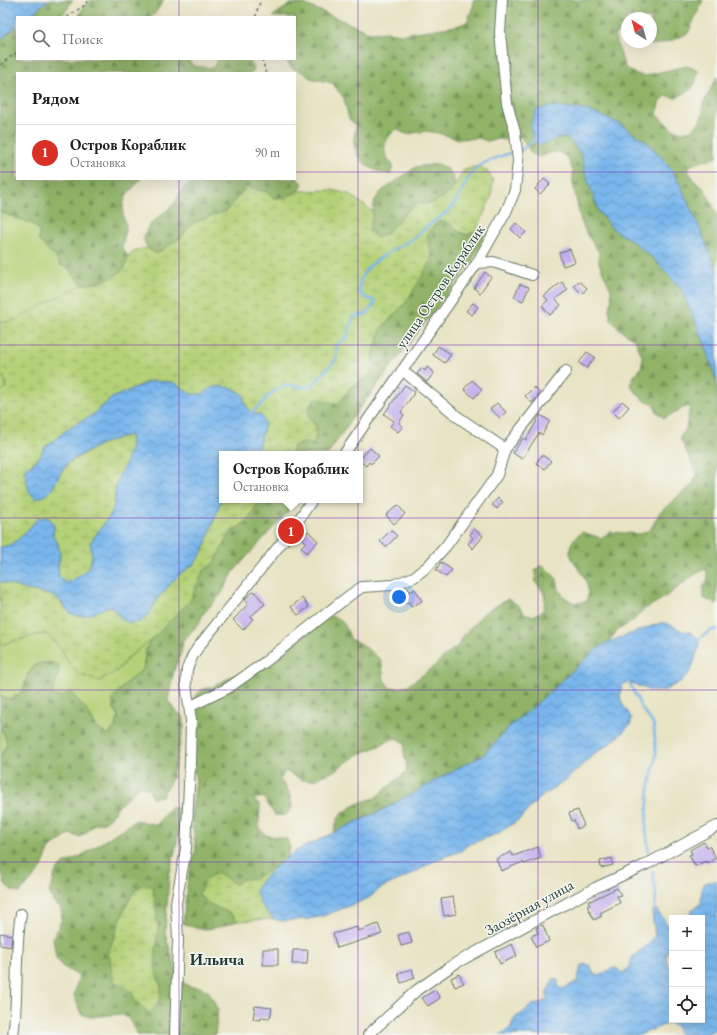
<!DOCTYPE html>
<html lang="ru">
<meta charset="utf-8">
<style>
body{margin:0;font-family:"EB Garamond",serif;background:#f6f6f6;color:#222}
.controls{position:absolute;right:12px;bottom:12px;display:grid;overflow:hidden;border-radius:0px;box-shadow:0 4px 16px #0002}
.controls button{width:36px;height:36px;display:grid;place-items:center;padding:0;border:0;border-bottom:1px solid #e0e0e0;background:#fff;color:#222;font:20px sans-serif}
.compass{position:absolute;left:621px;top:12px;width:36px;height:36px;border-radius:50%;background:#fff;box-shadow:0 4px 16px #0002;rotate:324deg}
.you{position:absolute;left:399px;top:597px;width:14px;height:14px;margin:-10px;border:3px solid #fff;border-radius:50%;background:#1a73e8;box-shadow:0 0 0 6px #1a73e833}
.badge{display:grid;place-items:center;width:26px;height:26px;border-radius:50%;background:#d93025;color:#fff;font-size:13px;font-weight:700}
.pin{position:absolute;translate:-50% -50%;border:2px solid #fff;box-shadow:0 1px 4px #0006}
.popup{position:absolute;left:219px;top:451px;width:144px;height:52px;box-sizing:border-box;display:grid;place-content:center;border-radius:0px;background:#fff;filter:drop-shadow(0 1px 3px #0005);font-size:13px;white-space:nowrap;color:#767676}
.popup b{font-size:15px;color:#222}
.popup::after{content:'';position:absolute;left:50%;top:100%;margin-left:-8px;border:8px solid transparent;border-top-color:#fff}
.list{margin:0;padding:0;list-style:none}
h2{display:flex;justify-content:space-between;align-items:center;height:52px;margin:0;padding:0 16px;font-size:17px}
h2 small{font-size:13px;font-weight:400;color:#767676}
.list li{display:grid;grid-template-columns:26px 1fr auto;gap:12px;align-items:center;box-sizing:border-box;height:56px;padding:0 16px;border-top:1px solid #e0e0e0}
.list b{display:block;font-size:15px;white-space:nowrap}
.list p{margin:0;font-size:13px;white-space:nowrap;color:#767676}
.list em{font-size:13px;font-style:normal;color:#767676}
.icon{flex:none;width:22px;height:22px;fill:none;stroke:currentColor;stroke-width:2;stroke-linecap:round;stroke-linejoin:round}
.map{position:relative;flex:none;width:717px;height:1035px;overflow:hidden}
.search{position:absolute;background:#fff;box-shadow:0 4px 16px #0002;left:16px;top:16px;width:280px;height:44px;display:flex;align-items:center;gap:10px;box-sizing:border-box;padding:0 14px;border-radius:0px;color:#767676;font-size:15px}
.panel{position:absolute;background:#fff;box-shadow:0 4px 16px #0002;left:16px;top:72px;width:280px;height:108px;border-radius:0px}
.map>svg:first-child{display:block}
.grass{fill:#b5d177;stroke:#6a8756}
.forest{fill:url(#forest-firs);stroke:#58784e;fill-rule:evenodd}
.wetland{fill:url(#wetland-marsh);stroke:#6a8756}
.water{fill:url(#water-waves);stroke:#4c7a90}
.lines{fill:none;stroke-linecap:round;stroke-linejoin:round}
.stream{stroke:#79b6ec;stroke-width:2.5}
.building{fill:#c1aded}
.minor-casing{stroke:#657766;stroke-width:12}
.path{stroke:#657766;stroke-width:1.5;stroke-dasharray:3 3;stroke-linecap:butt}
.minor{stroke:#fff;stroke-width:10}
.grid{fill:none;stroke:#7b2cbf;stroke-width:1;stroke-opacity:0.55}
.labels{text-anchor:middle;dominant-baseline:central;stroke-width:3;stroke-linejoin:round;paint-order:stroke}
.street-label{font-size:15px;fill:#1f3d34;stroke:#f6f6f2}
.neighbourhood-label{font-size:16px;font-weight:bold;fill:#1f3d34;stroke:#f6f6f2}
</style>
<div class="map">
<svg width="717" height="1035" viewBox="0 0 717 1035">
<defs>
<pattern id="forest-firs" width="22" height="20" patternUnits="userSpaceOnUse"><rect width="22" height="20" fill="#90b368"/><path d="M5 1l3.5 6h-7zM16 11l3.5 6h-7z" fill="#759356"/></pattern>
<pattern id="wetland-marsh" width="20" height="14" patternUnits="userSpaceOnUse"><rect width="20" height="14" fill="#b5d177"/><path d="M1 5h8M5 5V1M11 12h8M15 12V8" fill="none" stroke="#9bb468"/></pattern>
<pattern id="water-waves" width="16" height="10" patternUnits="userSpaceOnUse"><rect width="16" height="10" fill="#79b6ec"/><path d="M0 5q4-4 8 0t8 0" fill="none" stroke="#6395c0"/></pattern>
</defs>
<rect width="100%" height="100%" fill="#f6f6f2"/>
<filter id="ink" filterUnits="userSpaceOnUse"><feTurbulence type="fractalNoise" baseFrequency=".025" numOctaves="2"/><feDisplacementMap in="SourceGraphic" scale="8" xChannelSelector="R" yChannelSelector="G"/><feConvolveMatrix kernelMatrix="1 2 1 2 8 2 1 2 1" color-interpolation-filters="sRGB"/></filter>
<filter id="wash" filterUnits="userSpaceOnUse"><feTurbulence type="fractalNoise" baseFrequency=".012" numOctaves="4" result="noise"/><feDisplacementMap in="SourceGraphic" scale="16" xChannelSelector="R" yChannelSelector="G"/><feGaussianBlur stdDeviation="0.9" result="paint"/><feColorMatrix in="noise" values="0 0 0 0 0 0 0 0 0 0 0 0 0 0 0 0 0 1.4 0 .05"/><feComposite in="paint" operator="in"/></filter>
<g filter="url(#wash)">
<rect width="100%" height="100%" fill="#e8e3c3"/>
<path class="grass" d="M0 212 31 223 39 230V241L54 255 60 265 69 268 74 276 92 285 0 436Z
M47 634 62 650 71 667 117 671 130 656 151 640 146 649 143 669 125 684 114 709 119 717 115 727 108 735 98 729 85 708 70 693 61 697 51 695 58 675 59 666C46 660 36 661 28 674 25 681 25 689 19 694 17 696 13 698 11 699L1 697 0 694V641L3 644 36 635Z
M0 727 4 734 7 744 2 754H0Z"/>
<path class="forest" d="M48 0H73C69 3 69 7 66 11 58 21 40 17 28 17Z
M90 0H164L154 15 151 17H78L85 5Z
M473 0H703L688 33C673 40 656 49 639 42H651V18H627V34L623 31 614 35 625 67 634 73 644 76 686 66 698 70C696 89 691 89 676 98L666 96 659 103 657 115 672 129 682 132 692 130 699 123 703 114V104L717 77V157C708 160 697 162 689 166L688 171C692 175 693 179 697 184 697 184 702 187 702 187 706 190 716 211 717 216V271L701 231 680 184 667 164 647 142 618 123 589 111 554 106 541 145 557 138H567L573 143 581 154 584 169 599 212 610 226 620 234 630 239 655 260 681 289 707 349 717 384V604L703 598V588L708 579 706 569 697 573 665 597 643 610 633 621 618 630 608 642 593 652 531 709 512 724 482 756 467 763 399 801 333 833 339 816 356 804 375 798 407 771C407 759 402 756 405 743L396 738 387 741 379 746 359 754 332 772 313 780H303L285 771 280 780C288 789 291 796 292 808L285 816 275 815 263 797 253 799 260 805 259 827 265 835 287 839 290 848 287 858 253 880 243 879 235 885 204 882 199 895 207 903 230 913 238 921C217 927 205 934 183 923L188 878 196 849 191 816 196 781 193 766 192 734 196 715 192 705 195 696 203 689 213 687 232 676 247 674 267 667 323 616C344 616 344 623 351 640L360 643 381 660 384 680 390 688H401L410 684 435 666 441 659 459 645 464 635 484 613 508 599 518 605 524 613 533 616 543 611C546 597 546 593 536 583L535 571 542 564 557 579 559 589 564 597 574 603 586 602C587 599 588 596 588 593 589 567 551 555 582 532L601 538 610 532 641 534 650 530 660 512 693 484 697 474 680 438 686 429 690 406C680 408 674 414 664 418L657 412 653 403 644 401 630 385 634 376 641 368 643 358 635 340 618 328 611 320 609 310 612 300 611 290 599 263V252L587 235 580 218 573 183V171L567 157 558 152 549 153 540 157 531 153 520 135 507 140 498 139 487 141 479 138 458 139 438 133 426 131 406 134 396 129C389 135 383 143 385 153 386 157 390 162 393 165L391 174C375 173 360 164 355 148 352 142 356 132 356 125L349 119 344 98 332 83 310 78 303 72 291 68 286 59H295V17H273L274 15 291 4H304L371 33 389 32 402 34 457 26 467 22 474 4Z
M17 26V59H187L193 66 213 68 218 59H249L254 68 252 73H17V179H141L127 194 123 204V216L126 226 122 247 128 257C127 260 127 264 125 266 119 279 96 283 83 284L74 276 69 268 60 265 54 255 39 241V230L31 223 0 212V40Z
M437 164C449 168 452 172 455 185 445 202 432 203 413 205L386 234 377 238 369 231 375 200 382 191 416 167Z
M295 176 303 184 298 191 285 198H274L266 192 246 187 226 211 195 222 187 229 182 237 156 254C126 235 160 218 174 204 177 201 178 196 180 193 184 186 190 183 197 179H295Z
M440 221 450 223 458 231 467 235 477 230 485 236C479 245 476 254 471 263L354 415 328 454H290L293 447 302 443H313C318 431 318 426 308 417L309 406 315 398 344 397 350 388 367 376 381 329 406 302 432 255 427 236 432 227Z
M260 500H298L234 571 222 593 203 614 199 623 183 641 181 653 174 670 168 700 174 710 184 717V727L172 778 162 796 152 798 149 789 140 786 116 808 111 817 104 822 94 824 87 832 79 837 70 834 50 848 41 869 20 893C2 888 6 883 0 869V754H2L7 744 4 734 0 727V694L1 697 11 699C13 698 17 696 19 694 25 689 25 681 28 674 36 661 46 661 59 665L58 675 51 695 61 697 70 692 85 708 98 729 108 735 115 727 119 717 114 709 112 699 125 684 143 669 146 649 151 640 190 601 203 571 214 563 230 533 246 522Z
M169 808H180V829L169 876 165 933 177 974 181 981 190 987H200L209 992 218 1010 215 1035H137L129 1019 121 1014 91 1017 81 1014 74 995 79 976 62 966 56 958 53 938 62 919 61 908 53 901 49 891 53 883 55 873 62 865 81 856 136 820 157 825ZM153 887 158 927 155 967 161 988 135 1000 132 991 109 951 124 910 135 890Z"/>
<path class="wetland" d="M479 166 487 171 493 180 491 197 477 230 467 235 458 231 450 223 440 221 432 227 427 236 432 255 429 265 406 302 381 329 372 358 374 368 367 376 350 388 344 397 337 404 315 398 309 406 308 417C318 427 318 431 313 444L302 443 293 447 290 454H256L265 424C252 414 246 411 243 394L234 389 211 388 203 394H191L173 382 150 381 112 398 91 416 73 425 44 448 39 458 24 470 29 491 52 489 62 470 69 462 99 445 121 437 130 435 131 446 125 466 120 474 116 485 114 507 109 517 90 543C96 566 86 574 66 583L58 577V567L60 555 58 544 53 535 54 525 38 518C27 530 17 546 0 547V392L6 388 4 377 0 376V321L6 322 15 320 83 284 99 283 118 274 125 267 128 257 136 250 147 248 156 254 182 237 187 229 195 222 226 211 246 187 266 192 274 198H285L298 191 332 190 349 194 373 212 369 231 377 238 386 234 413 205 433 203 450 193 464 170Z
M222 497V500H260L246 522 230 533 214 563 203 571 190 601 151 640 130 656 117 671 99 681 79 675 71 667 62 650 47 634 36 635 3 644 0 641V582L11 584 20 588 49 595 58 599 65 608 82 616 110 606C117 612 121 619 130 623L148 615 158 598 172 582 179 575 194 564 205 546Z
M278 865 274 870 262 880 260 904 274 919 238 921 230 913 207 903 199 894C204 881 205 877 219 873L235 885 243 879H253Z
M144 884 153 887 158 927 155 967 161 988 160 998 156 1007 149 1013 135 1000 131 991 113 980 109 951 124 910 135 890Z"/>
<path class="water" d="M0 0H48L28 17H17V26L0 40Z
M554 106 589 111 618 123 647 142 667 164 680 184 701 231 717 271V384L707 349 681 289 655 260 630 239 620 234 610 226 599 212 584 169 581 154 573 143 567 138H557L541 145 534 140 530 126 536 110Z
M150 381 173 382 191 394H203L211 388 222 386 234 389 243 394 245 404 250 412 261 415 265 424 256 454H222V497L205 546 200 556 194 564 179 575 172 582 158 598 148 615 140 622 130 623 121 619 116 611 110 606C102 609 88 616 80 616 65 615 66 604 57 598 46 592 32 592 21 588 13 586 8 583 0 582V547C17 546 27 530 38 518L48 517 54 525 53 535 58 544 60 555 58 567 59 577 66 583C86 574 96 566 90 543L109 517 114 507 116 485 120 474 125 465 131 446 130 435 121 437 99 445 69 462 62 470 52 489 44 496 35 499 29 491 24 470 39 458 44 448 73 425 91 416 112 398Z
M660 623H667L682 631 690 632 699 639V646L692 668 688 675 680 682 663 691H651L629 682 623 684C616 699 623 704 631 717V724L622 733 611 743 595 753 567 779 549 792 540 797 521 818 499 833 468 845 461 851 438 859 410 875 381 888 369 898 357 903 323 916 309 919 281 921 274 919 260 904 256 890C265 873 282 861 298 850L356 822 379 812 467 763 482 756 512 724 531 709 593 652 608 642Z
M717 880V1029L703 1035H679C678 1028 676 1025 669 1023L639 1035H500L510 1029 515 1017 520 1015 532 1005 538 1004 547 1000V992L554 978 558 980V985L562 989 577 982 581 966 585 964 590 965 594 974 599 976C609 971 613 963 622 973L630 967 632 957 650 943 655 935 652 913 655 908C658 912 671 928 672 931 675 944 658 958 672 969V1020H702V918H689L692 910 701 903 702 888 705 883Z"/>
<g class="lines">
<path class="stream" d="M521 150 534 140
M250 413 259 407 267 397 281 387 292 385 298 387H307L314 384 336 359 337 344 347 337 353 318 358 315H366L375 303V301L364 297 359 292C357 262 397 250 417 236 420 233 423 230 426 227 434 221 443 216 450 209 462 196 464 177 479 166 488 160 500 157 510 153
M699 639 710 631 717 629
M629 682 642 709 652 722 654 727 656 755 649 790 646 829 649 855
M653 872 656 896 655 908"/>
</g>
<g id="blocks">
<path class="building" d="M544 179 550 184 540 194 535 189Z
M516 223 526 232 520 238 511 229Z
M570 249 575 262 563 266 559 253Z
M485 272 491 277 480 293 474 288Z
M579 281 587 288 582 294 574 286Z
M562 282 568 290 555 299 561 305 550 315 542 306 548 300 544 296Z
M520 284 529 287 523 301 514 297Z
M473 303 478 307 472 315 466 311Z
M438 346 451 354 445 363 433 355Z
M587 352 595 357 587 368 579 363Z
M427 367 434 373 427 382 417 374 422 368 425 371Z
M472 380 482 389 474 398 464 389Z
M405 385 415 392 401 412 404 415 399 423 403 426 398 432 390 426 394 421 384 414Z
M534 387 540 393 532 403 525 396Z
M622 401 629 407 619 418 613 412Z
M497 403 506 412 500 418 490 409Z
M540 415 550 421 542 435 539 433 522 459 513 453 523 438 526 440Z
M370 448 379 456 371 464 369 462 366 466 360 461V459Z
M542 455 551 461 545 469 536 463Z
M498 498 503 502 497 509 492 505Z
M398 505 405 514 394 524 386 515Z
M474 529 483 536 473 549 468 544 473 538 470 535Z
M391 530 397 536 386 547 380 541Z
M308 531 318 541 307 553 301 547 306 542 302 538Z
M441 562 452 570 446 577 436 570Z
M407 587 410 592 415 589 422 601 411 607 409 602 405 604 397 591Z
M254 591 265 604 250 617 253 619 243 630 233 620 248 604 245 599Z
M302 598 309 607 298 615 291 607Z
M578 810 584 826 577 829 574 820 572 821 569 813Z
M704 842 707 847 709 846 716 858 707 863 706 861 695 866 689 855 692 854 690 850Z
M538 847 541 858 524 864 523 862 501 871 496 859 511 852 513 856Z
M612 858 613 865 601 868 600 861Z
M617 888 621 895 617 896 620 903 600 913 602 916 594 920 587 906 590 905 588 902Z
M453 897 456 914 444 916 441 899Z
M378 924 382 934 337 948 333 934 357 927 358 931Z
M543 925 549 941 536 947 531 936 538 933 536 928Z
M409 932 412 943 401 946 398 935Z
M0 933 12 935 11 947 0 945Z
M512 944 517 956 500 964 495 952Z
M263 949H278V965H263Z
M293 950H308L307 964H292Z
M412 969 415 978 401 983 398 973Z
M459 974 464 983 455 987 451 978Z
M435 990 440 998 428 1006 422 998Z
M255 1006 272 1008 270 1018 261 1017V1020L253 1019Z"/>
</g>
</g>
<g filter="url(#ink)">
<use href="#blocks" fill-opacity="0" stroke="#657766" stroke-width="1"/>
<g class="lines">
<defs>
<path id="minor" d="M477 263 493 262 532 275
M402 370 458 417 505 449
M344 454 477 263 506 212 515 190 518 161 515 132 507 103 500 33 502 0
M189 707 228 688 265 662 350 595 362 587 393 585 414 577 428 566 446 546 497 475 505 449 566 371
M13 1035C19 994 14 954 21 914
M175 1035 178 939 176 903 186 849 190 764 191 720 186 684 187 669 193 655 199 646 291 531 312 500
M368 1035 417 990 456 963 595 888 647 864 717 826"/>
</defs>
<use href="#minor" class="minor-casing"/>
<path class="path" d="M67 17 85 5 88 0
M256 17V13L261 0
M262 59 266 73
M0 65 17 52"/>
<use href="#minor" class="minor"/>
</g>
</g>
<path class="grid" d="M179 0V17M358 0V1035M538 0V1035M179 59V73M0 172H17M295 172H717M179 179V1035M0 345H717M0 518H717M0 690H717M0 862H717"/>
<g class="labels">
<g class="street-label">
<text transform="translate(440 286) rotate(-56)">улица Остров Кораблик</text>
<text transform="translate(529 907) rotate(-29)">Заозёрная улица</text>
</g>
<g class="neighbourhood-label">
<text x="217" y="959">Ильича</text>
</g>
</g>
</svg>
<div class="controls">
<button>+</button>
<button>−</button>
<button><svg class="icon" aria-label="locate" viewBox="0 0 24 24"><circle cx="12" cy="12" r="6"/><path d="M12 2v4M12 18v4M2 12h4M18 12h4"/></svg></button>
</div>
<svg class="compass" viewBox="-18 -18 36 36"><path d="M0-13l5 13h-10z" fill="#e53935"/><path d="M0 13l5-13h-10z" fill="#767676"/></svg>
<div class="you"></div>
<div class="pin badge" style="left:291px;top:531px">1</div>
<div class="popup"><b>Остров Кораблик</b>Остановка</div>
<div class="search"><svg class="icon" aria-label="search" viewBox="0 0 24 24"><circle cx="10" cy="10" r="6"/><path d="M15 15l6 6"/></svg>Поиск</div>
<section class="panel">
<h2>Рядом<small></small></h2>
<ul class="list">
<li><span class="badge">1</span><div><b>Остров Кораблик</b><p>Остановка</p></div><em>90 m</em></li>
</ul>
</section>
</div>
